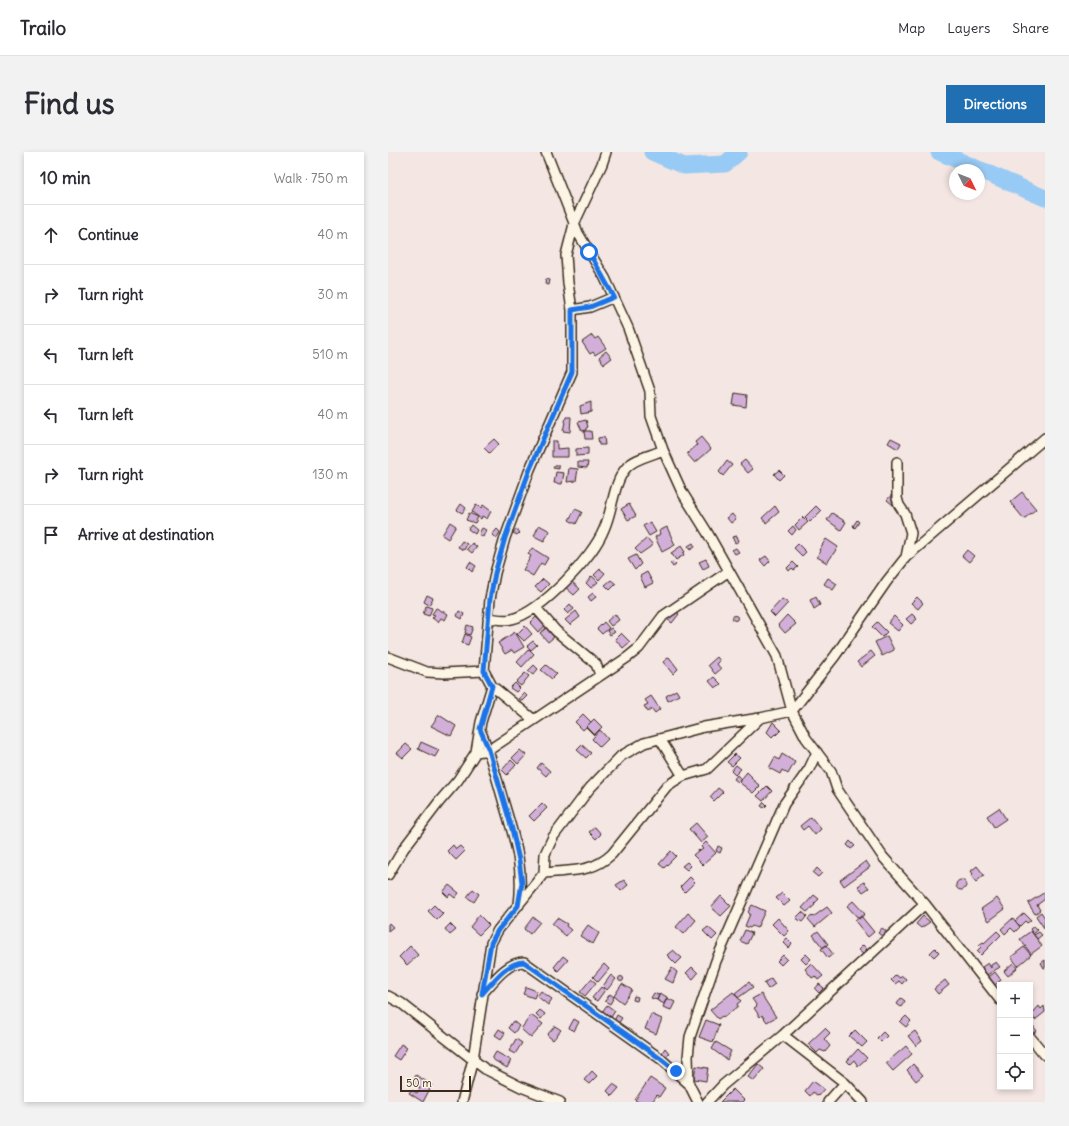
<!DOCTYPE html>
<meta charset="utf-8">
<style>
body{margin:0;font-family:Delius,sans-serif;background:#f2f2f3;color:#2b2b33}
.controls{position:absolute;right:12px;bottom:12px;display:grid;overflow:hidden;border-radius:0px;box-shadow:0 2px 6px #0003}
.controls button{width:36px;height:36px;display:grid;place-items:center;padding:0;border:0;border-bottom:1px solid #e1e1e2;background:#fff;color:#2b2b33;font:20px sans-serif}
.compass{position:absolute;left:561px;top:12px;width:36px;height:36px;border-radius:50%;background:#fff;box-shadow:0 2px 6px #0003;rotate:133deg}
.scale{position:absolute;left:12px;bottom:10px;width:71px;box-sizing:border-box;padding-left:4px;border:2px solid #3b2a1e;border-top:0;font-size:11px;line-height:14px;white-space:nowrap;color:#3b2a1e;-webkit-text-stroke:3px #fcf5e5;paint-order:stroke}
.stop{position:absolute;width:12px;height:12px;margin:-9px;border:3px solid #1a73e8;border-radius:50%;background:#fff}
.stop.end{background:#1a73e8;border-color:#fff;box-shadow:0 1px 4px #0008}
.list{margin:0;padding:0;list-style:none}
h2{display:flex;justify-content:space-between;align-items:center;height:52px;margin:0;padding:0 16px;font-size:17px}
h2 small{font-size:13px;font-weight:400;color:#7c7c81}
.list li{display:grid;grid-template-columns:26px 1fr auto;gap:12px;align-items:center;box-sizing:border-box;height:60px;padding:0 16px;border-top:1px solid #e1e1e2}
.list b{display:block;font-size:15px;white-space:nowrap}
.list em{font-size:13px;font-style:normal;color:#7c7c81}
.icon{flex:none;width:22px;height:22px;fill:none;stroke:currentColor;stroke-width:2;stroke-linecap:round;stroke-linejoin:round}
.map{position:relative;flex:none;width:657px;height:950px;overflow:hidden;border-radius:0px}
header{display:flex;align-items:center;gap:24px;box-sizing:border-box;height:56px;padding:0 20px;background:#fff;border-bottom:1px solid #e1e1e2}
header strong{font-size:19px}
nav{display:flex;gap:22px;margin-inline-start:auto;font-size:14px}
.intro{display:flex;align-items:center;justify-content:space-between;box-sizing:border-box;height:96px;padding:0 24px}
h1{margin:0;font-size:28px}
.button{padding:10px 18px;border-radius:0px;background:#1f6fb2;color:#fff;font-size:14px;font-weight:700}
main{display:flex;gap:24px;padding:0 24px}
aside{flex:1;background:#fff;border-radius:0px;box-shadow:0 2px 6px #0003}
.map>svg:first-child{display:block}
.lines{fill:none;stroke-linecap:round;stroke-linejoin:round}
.river{stroke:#97caf4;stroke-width:17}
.building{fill:#d2afd9;stroke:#3b2a1e}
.minor-casing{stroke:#3b2a1e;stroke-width:12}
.minor{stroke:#fcf5e5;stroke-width:9}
.route{stroke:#1a73e8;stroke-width:5}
</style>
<header>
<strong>Trailo</strong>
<nav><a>Map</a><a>Layers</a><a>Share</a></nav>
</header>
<div class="intro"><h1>Find us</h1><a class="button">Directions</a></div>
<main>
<aside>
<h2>10 min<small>Walk · 750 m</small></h2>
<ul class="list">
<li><svg class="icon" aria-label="ahead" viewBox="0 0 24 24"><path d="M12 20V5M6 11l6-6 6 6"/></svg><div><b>Continue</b></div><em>40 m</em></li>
<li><svg class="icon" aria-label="right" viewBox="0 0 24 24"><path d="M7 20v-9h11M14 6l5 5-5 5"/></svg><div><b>Turn right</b></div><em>30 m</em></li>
<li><svg class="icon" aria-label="left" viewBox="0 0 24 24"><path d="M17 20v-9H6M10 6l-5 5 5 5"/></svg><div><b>Turn left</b></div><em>510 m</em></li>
<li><svg class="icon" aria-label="left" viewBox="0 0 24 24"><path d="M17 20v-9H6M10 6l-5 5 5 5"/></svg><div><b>Turn left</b></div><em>40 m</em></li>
<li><svg class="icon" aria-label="right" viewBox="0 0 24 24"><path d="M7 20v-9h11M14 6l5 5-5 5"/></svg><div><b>Turn right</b></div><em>130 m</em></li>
<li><svg class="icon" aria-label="arrive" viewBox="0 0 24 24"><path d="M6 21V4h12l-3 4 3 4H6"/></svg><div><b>Arrive at destination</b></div></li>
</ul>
</aside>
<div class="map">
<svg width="657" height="950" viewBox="0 0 657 950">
<rect width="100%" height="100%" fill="#f4e7e3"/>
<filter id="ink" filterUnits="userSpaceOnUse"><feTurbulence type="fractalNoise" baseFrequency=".025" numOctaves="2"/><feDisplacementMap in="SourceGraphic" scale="8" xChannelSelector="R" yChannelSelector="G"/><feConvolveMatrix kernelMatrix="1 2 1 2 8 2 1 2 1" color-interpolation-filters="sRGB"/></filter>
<g filter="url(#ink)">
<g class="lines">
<path class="river" d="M264 0 296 14 337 12 351 0
M551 0 657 46"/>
</g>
<path class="building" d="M158 127 162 128 161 133 157 132Z
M204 183 207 187 210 185 218 196 207 203 205 200 202 202 194 190Z
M218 199 224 206 216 212 211 205Z
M347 241 359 243 358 255 345 253Z
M203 250V260L193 262 192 254Z
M178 265H183L182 280 175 279Z
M198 268 200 275 198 276V278L194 279 190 270Z
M196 279H203L204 287H197Z
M216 285 217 293H211L210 286Z
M313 285 323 297 307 311 299 302 309 293 307 290Z
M503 286 513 291 510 297 500 291Z
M106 287 111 292 101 301 96 296Z
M164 289H169V297L180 296V305H164Z
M200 296V303L188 304V297Z
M357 308 365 317 360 321 352 312Z
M339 309 344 313 335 324 331 320Z
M190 310H200L199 316 190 315Z
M167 313H171V317L165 316Z
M181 316 190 317 188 329 179 330Z
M391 318 396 323 391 328 386 322Z
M168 320 176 321 174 332 166 331Z
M634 340 648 357 636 367 622 350Z
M505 341 508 349 505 353 499 348Z
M73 352 78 356 74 361 69 358Z
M241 352 248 364 240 368 233 357Z
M88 353 93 356 95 353 103 359 99 367 94 364 93 367 84 360Z
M387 354 391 360 378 371 374 366Z
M428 354 433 359 422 370 417 365Z
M187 357 194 360 188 372 181 368Z
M81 361 90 365 87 371 78 368Z
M444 361 458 370 453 378 439 368Z
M344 362 348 367 343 371 339 366Z
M415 365 420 370 411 378 407 373Z
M469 368 471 370 467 376 465 374Z
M62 370 68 374 60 387 54 383Z
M262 370 268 380 261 384 255 374Z
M83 373 89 378 87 382 80 377Z
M151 373 162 379 156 389 146 384Z
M405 374 408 378 404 383 400 379Z
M279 375 287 393 274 400 267 385 272 382 271 379Z
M94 376 98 378 95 385 91 382Z
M109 377 112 380 109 386 104 383Z
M128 377 132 380 129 383 125 381Z
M349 384 351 389 347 391 344 385Z
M259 386 265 393 252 402 247 397Z
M438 387 450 395 439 411 429 405 432 399 431 398Z
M74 389 79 392 76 398 70 395Z
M84 391 89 395 84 401 79 397Z
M305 391 307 395 302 398 300 394Z
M410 392 418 400 414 404 406 396Z
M293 394 297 400 295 401 296 403 288 408 283 401Z
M144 396 160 406 156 413 153 411 145 424 135 418 143 404 140 402Z
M348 396 351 400 347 402 344 398Z
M579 398 586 404 581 410 574 404Z
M248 403 253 412 247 418 240 407Z
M378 404 382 409 377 414 372 408Z
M318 407 321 414 315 417 311 410Z
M82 410 88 414 84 420 79 415Z
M285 410 288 413 285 415 282 411Z
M405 410 410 415 406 418 404 416 401 419 399 416Z
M212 417 217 421 211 428 206 423Z
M259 420 265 431 257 435 252 424Z
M204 424 210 430 203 436 198 431Z
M440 426 449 432 445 438 436 432Z
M155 427 161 432 153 440 147 435Z
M223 428 228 432 222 438 217 433Z
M183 429 192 437 186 443 177 435Z
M205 441 208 445 203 449 200 445Z
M39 443 45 446 41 453 36 450Z
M428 445 432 453 426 457 422 448Z
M529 445 535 451 530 457 523 451Z
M394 447 400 451 387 465 382 460Z
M182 452 186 457 180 462 176 458Z
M38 454 44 456 41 464 35 462Z
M48 456 60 462 57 468 53 466 50 470 44 466 47 463 44 462Z
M286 458 291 462 284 471 279 467Z
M71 459 76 462 74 467 69 464Z
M188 459 192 465 182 473 177 468Z
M227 462 231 468 223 474 219 469Z
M524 462 529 467 523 472 518 467Z
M399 463 408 472 397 481 390 473Z
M344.5 466a2.5 2.5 0 1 1 5 0a2.5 2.5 0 1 1-5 0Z
M506 464 515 473 510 479 500 471Z
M148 465 157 474 150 480 142 471Z
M216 470 221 476 214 482 209 477Z
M489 470 499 480 494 485 484 475Z
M79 473 85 475 82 483 77 481Z
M137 474 144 482 136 489 129 482Z
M158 476 166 485 160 490 152 481Z
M223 476 227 480 222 483 219 479Z
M127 480 136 495 126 501 124 498 117 502 110 491Z
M233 481 242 490 235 496 227 487Z
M77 482 83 485 80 493 74 491Z
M499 484 506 498 494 504 487 490Z
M145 489 149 493 143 498 139 494Z
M141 497 146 502 134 515 129 510Z
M483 499 487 504 473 515 469 510Z
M281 505 290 517 285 522 275 510Z
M329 505 332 509 329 512 333 517 327 522 320 513Z
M146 513 150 517 145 523 140 519Z
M158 513 169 522 164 527 153 518Z
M137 521 141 524 133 534 128 530Z
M326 525 333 532 327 536 321 529Z
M127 531 132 536 128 540 122 536Z
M288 538 291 543 280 549 278 544Z
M136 541 139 544 134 549 131 547Z
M263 544 272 557 267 561 264 557 260 560 256 554 260 552 257 548Z
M195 562 203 570 195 578 187 570Z
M51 563 68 574 63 584 43 574Z
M206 567 214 575 206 583 198 575Z
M385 570 393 578 388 583 387 582 384 585 379 580Z
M212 578 220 587 212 595 204 587Z
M33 590 51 598 47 605 30 597Z
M18 592 24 597 15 606 9 601Z
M194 593 203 601 198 606 189 598Z
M132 598 138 603 130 612 124 606Z
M347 602 352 606 344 614 339 610Z
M394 602 407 610 400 622 394 618 392 622 381 616 387 605 391 608Z
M123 608 128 613 119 623 114 618Z
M153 611 162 619 158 624 149 616Z
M348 613 353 617 347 623 343 619Z
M359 620 364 625 363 626 372 634 365 641 351 630Z
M349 623 353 627 350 630 346 627Z
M379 634 384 639 375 649 369 644Z
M330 636 335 640 326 649 322 645Z
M376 650 379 653 376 656 373 654Z
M154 651 159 656 146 669 141 664Z
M611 656 618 667 606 675 599 664Z
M423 665 433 677 427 683 420 674 415 678 412 674Z
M308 671 320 685 313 691 301 677Z
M207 675 213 682 208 687 201 680Z
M462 689 467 694 463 697 459 693Z
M318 690 328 701 315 713 305 703 311 698 312 699 315 697 313 695Z
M65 693 68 697 72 694 77 699 68 708 59 699Z
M330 694 334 696 332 701 328 699Z
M283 699 288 704 276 716 271 712Z
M478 709 482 715 456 734 452 728Z
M299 710 303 714 299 718 294 714Z
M589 714 596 723 588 730 583 724 585 722 583 719Z
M429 716 434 721 430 725 425 721Z
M302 725 307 730 297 740 292 735Z
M236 728 240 733 233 739 228 733Z
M568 733a5 5 0 1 1 10 0a5 5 0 1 1-10 0Z
M476 730 481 736 475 740 470 734Z
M61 733 71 741 67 746 62 742 60 745 55 740Z
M85 737 91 742 86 750 79 745Z
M657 740V747L649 753 652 758 647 762 640 751Z
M394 741 402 749 396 754 388 746Z
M426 743 431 747 426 752 427 753 419 760 414 756Z
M333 744 343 754 333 764 323 755Z
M609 746 617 757 601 769 593 757Z
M465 749 477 762 471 767 459 754Z
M46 753 55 762 49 768 40 759Z
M364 753 377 759 369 776 364 774 362 776 357 774 362 762 360 760Z
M439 755 444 761 427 775 420 767 424 764 425 765Z
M414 760 419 764 414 770 408 766Z
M653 760 657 766 656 776 648 764Z
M300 761 308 768 296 782 288 775Z
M636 761 643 768 639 771 637 769 632 774 627 769Z
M91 763 101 773 91 783 82 775Z
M473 764 486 780 480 785 467 769Z
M535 764 542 770 533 776 528 772Z
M145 765 152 770 142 782 136 777Z
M169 766 179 772 178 774 183 778 178 784 164 772Z
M390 766 401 779 396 784 384 772Z
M625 766 632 775 627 780 623 776 617 782 613 777Z
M1 771 5 775 0 779V773Z
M62 772 68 778 62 783 57 777Z
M200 773 211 781 205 792 192 784Z
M646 774 650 778 645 782 642 777Z
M320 775 329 783 324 788 315 779Z
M494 776 499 780 495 785 490 781Z
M357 778 364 781 359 792 352 789Z
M430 779 440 792 435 796 425 783Z
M609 779 613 783 593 803 589 799 593 795 591 793 595 790 596 791Z
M643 779 654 794 643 802 632 787Z
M651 780 654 783 649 787 646 783Z
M399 786 404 791 401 796 395 790Z
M438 793 445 802 440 806 433 797Z
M475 793 479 797 475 802 470 798Z
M22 794 30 803 19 813 11 805Z
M636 795 643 803 630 814 623 805Z
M547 796 551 800 546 805 542 801Z
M285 798 294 806 288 812 279 803Z
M418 802 423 807 418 812 413 807Z
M395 803 399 807 393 813 389 809Z
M175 804 180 808 170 819 166 815Z
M657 808V816H656L653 811Z
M608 810 612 815 599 823 594 815 600 811 603 816V813Z
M423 811 435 824 430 828 427 824 424 826 417 817Z
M625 811 629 816 620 824 616 819Z
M216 812 221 817 210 830 205 825Z
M304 815 310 821 305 827 298 821Z
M284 816 289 820 285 831 277 827Z
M607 820 613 828 607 833 601 825Z
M223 823 228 827 219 838 215 834Z
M508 823 512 826 514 824 518 827 514 832 511 829 507 832 503 828Z
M230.5 827a2.5 2.5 0 1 1 5 0a2.5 2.5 0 1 1-5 0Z
M383 826 387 832 380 837 376 831Z
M203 827 208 831 197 844 192 840Z
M557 828 561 833 550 842 546 837Z
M361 830 365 835 350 846 347 841Z
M234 832 244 838 235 851 226 844Z
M431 832 436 836 431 841 427 837Z
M138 835 149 839 146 846 135 842Z
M213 835 217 838 209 849 204 846Z
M153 839 164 847 160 853 149 844Z
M345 840 353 849 349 852 350 854 335 866 334 864 330 867 322 858Z
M266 841 271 843 269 848 263 846Z
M272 841 279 845 276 852 269 848Z
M222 842 226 845 222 852 217 849Z
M373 842 388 865 379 870 374 863 372 865 366 856 369 854 364 847Z
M246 844 250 845 249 849 245 848Z
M279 846 287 850 283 858 275 855Z
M513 846 517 849 513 855 509 852Z
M219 853 227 859 222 867 214 860Z
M651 854 653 857 656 854 657 860 647 868 643 863Z
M152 858 157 862 153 867 148 862Z
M263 862 274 867 268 882 257 877Z
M143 863 155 872 143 886 133 877Z
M229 863 234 866 230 872 226 869Z
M518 864 523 869 518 875 512 870Z
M186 867 191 870 186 879 181 876Z
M318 868 331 873 325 890 311 885Z
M125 869 131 874 126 881 120 876Z
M642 870 649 879 643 883 642 882Z
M167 874 173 878 165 888 159 883Z
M437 876 442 881 436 887 442 894 437 900 432 898 429 901 420 892Z
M111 877 117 881 113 887 107 883Z
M467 878 479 890 474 895 461 884Z
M527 879 534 889 528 894 520 884Z
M495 880 499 884 493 890 489 886Z
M128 887 134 891 127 902 121 899Z
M328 890 343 899 339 908 324 897Z
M13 892 19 896 11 908 5 904Z
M518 894 524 902 505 919 498 911Z
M277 896 281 901 279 904 274 901Z
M470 897 479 906 470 914 466 908 462 912 459 909Z
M108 900 123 908 119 916 104 907Z
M370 912 376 917 366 929 360 925Z
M525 912 535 923 528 929 519 918Z
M308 914 320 916 318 929 306 927Z
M204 919 209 924 201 932 196 928Z
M28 923 44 933 35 950 21 941 23 938 29 941 32 936 24 931Z
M262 926 277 936 271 945 269 943 264 950H250L247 948Z
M425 929 436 937 430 944 425 940 422 944 417 939Z
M225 932 231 936 224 944 219 939Z
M345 937 356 948 354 950H332Z"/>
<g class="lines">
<defs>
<path id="minor" d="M158 0 190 81 217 126 240 176 262 239 263 264 275 298 294 340 319 380 389 504 404 559 418 586 443 619 449 637 495 705 537 752 612 848
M184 158 202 155 226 145
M509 310V346L511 353 517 362 523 381 518 405
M148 456 168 479 208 512 212 523
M100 466C109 467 116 469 124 467 154 459 205 405 216 377 225 358 225 330 239 315 247 306 265 303 275 298
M0 505 39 520 56 521 96 519
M104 534 146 568
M92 578C102 600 108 624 115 648 126 686 136 711 131 753
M272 587 295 624
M88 600 101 598 240 505 251 496 275 464 341 419
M156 721 157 702 165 685 202 636 233 604 256 591 316 575 372 566
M0 723 16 696 51 650 70 628 88 600 93 570 104 534 96 519 102 447 107 421 117 386 142 317 184 220V158L180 131 178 103 186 72 214 12 218 0
M94 842C105 830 119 810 136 810L273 907 301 932 310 950
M0 844 13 851 97 917 133 935 172 950
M395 883 457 931 475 950
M642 885 657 903
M301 932 300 905 302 885 328 809 396 652 421 617 429 600
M74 950 85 907 103 791 110 778 156 721C183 718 204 721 224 702L279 634 285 630 295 624 319 617 372 566 404 559 447 504 499 429 518 405 657 286
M319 950 335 933 395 883 537 752
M440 950 457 931"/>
</defs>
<use href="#minor" class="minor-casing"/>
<use href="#minor" class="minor"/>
</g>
</g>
<g class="lines" filter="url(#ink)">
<path class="route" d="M201 100 226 145 202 155 184 158V220L142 317 117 386 107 421 102 447 96 519 104 534 92 577 101 598 124 677 131 708 134 731 130 754 110 778 103 791 94 842C105 830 119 810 136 810L273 907 288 919"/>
</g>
</svg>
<div class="controls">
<button>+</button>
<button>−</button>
<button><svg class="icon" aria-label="locate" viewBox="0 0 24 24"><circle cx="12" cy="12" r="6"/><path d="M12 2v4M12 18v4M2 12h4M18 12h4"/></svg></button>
</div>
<svg class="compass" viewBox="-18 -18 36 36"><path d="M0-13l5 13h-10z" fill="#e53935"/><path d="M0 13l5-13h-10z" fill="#7c7c81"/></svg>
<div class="scale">50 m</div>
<div class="stop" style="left:201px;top:100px"></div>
<div class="stop end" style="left:288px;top:919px"></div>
</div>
</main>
